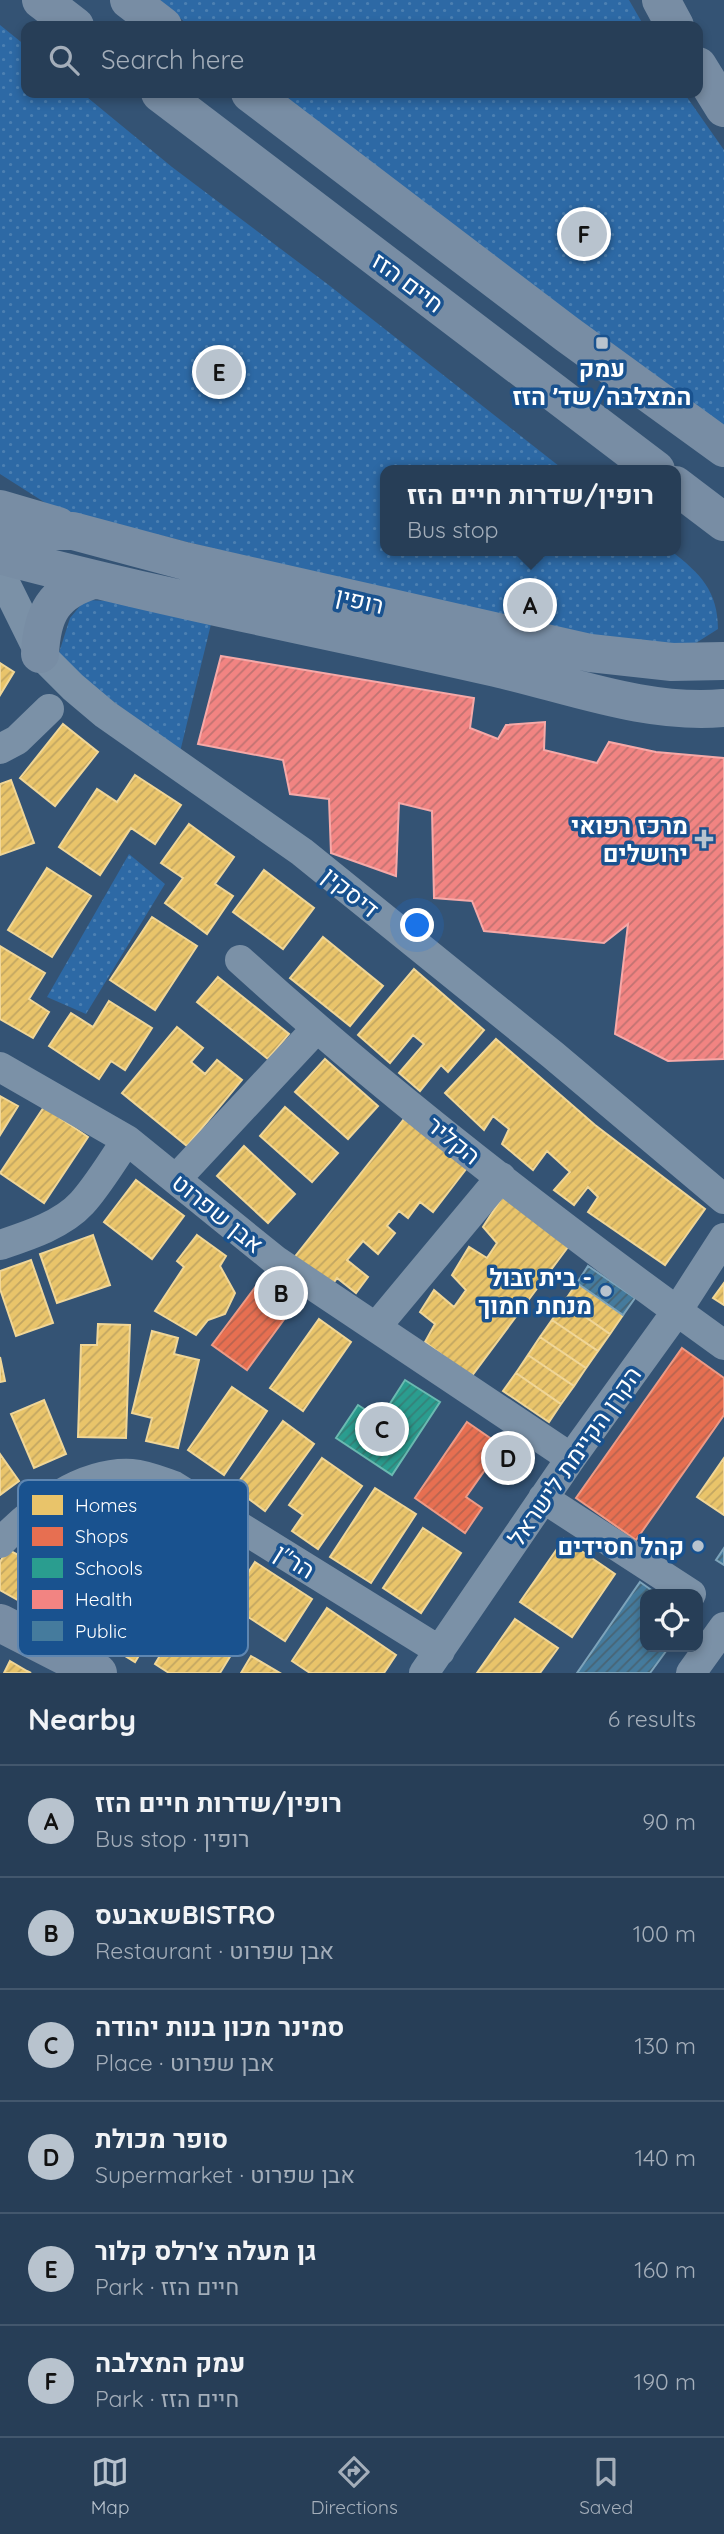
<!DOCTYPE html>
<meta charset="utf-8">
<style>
body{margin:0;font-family:Quicksand,Heebo,sans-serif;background:#2f455d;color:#f1f3f6}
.controls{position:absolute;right:21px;bottom:21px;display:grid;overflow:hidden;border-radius:14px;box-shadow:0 4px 10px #0003}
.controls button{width:63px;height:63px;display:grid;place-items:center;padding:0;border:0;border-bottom:2px solid #43576d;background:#273e57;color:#f1f3f6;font:35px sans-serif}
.you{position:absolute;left:418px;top:926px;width:24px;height:24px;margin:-18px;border:5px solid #fff;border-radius:50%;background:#1a73e8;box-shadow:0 0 0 10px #1a73e833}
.badge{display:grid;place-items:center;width:46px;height:46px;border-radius:50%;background:#b8c3ce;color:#111;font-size:23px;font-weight:700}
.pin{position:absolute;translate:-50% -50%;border:4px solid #fff;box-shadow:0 2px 7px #0006}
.popup{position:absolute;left:380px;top:465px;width:301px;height:91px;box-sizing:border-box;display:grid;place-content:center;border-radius:14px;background:#273e57;filter:drop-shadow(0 2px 5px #0005);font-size:23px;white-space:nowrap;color:#a4aeba}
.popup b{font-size:26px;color:#f1f3f6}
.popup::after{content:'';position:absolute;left:50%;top:100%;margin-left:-14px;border:14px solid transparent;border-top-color:#273e57}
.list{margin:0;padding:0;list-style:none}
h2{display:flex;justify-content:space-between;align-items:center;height:91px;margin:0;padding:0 28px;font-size:30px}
h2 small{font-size:23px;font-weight:400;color:#a4aeba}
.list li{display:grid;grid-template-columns:46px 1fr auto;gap:21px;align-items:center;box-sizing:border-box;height:112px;padding:0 28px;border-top:2px solid #43576d}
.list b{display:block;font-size:26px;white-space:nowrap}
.list p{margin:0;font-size:23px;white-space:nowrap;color:#a4aeba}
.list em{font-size:23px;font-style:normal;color:#a4aeba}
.icon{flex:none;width:38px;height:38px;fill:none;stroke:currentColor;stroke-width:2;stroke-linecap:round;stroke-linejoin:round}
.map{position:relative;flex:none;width:724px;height:1673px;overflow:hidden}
.search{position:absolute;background:#273e57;box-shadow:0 4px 10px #0003;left:21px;right:21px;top:21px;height:77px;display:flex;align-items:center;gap:18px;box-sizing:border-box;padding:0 24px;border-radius:14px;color:#a4aeba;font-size:26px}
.sheet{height:763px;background:#273e57}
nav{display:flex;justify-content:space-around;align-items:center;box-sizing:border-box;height:98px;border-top:2px solid #43576d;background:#273e57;font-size:19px;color:#a4aeba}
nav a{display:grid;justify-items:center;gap:4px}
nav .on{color:#b8c3ce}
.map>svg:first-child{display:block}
.grass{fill:url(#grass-dots)}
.homes{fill:url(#homes-hatch);stroke:#f0d697;stroke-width:2}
.shops{fill:url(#shops-hatch);stroke:#ee9a85;stroke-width:2}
.schools{fill:url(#schools-hatch);stroke:#6abab1;stroke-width:2}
.health{fill:url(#health-hatch);stroke:#f6a9a8;stroke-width:2}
.public{fill:url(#public-hatch);stroke:#7da3ba;stroke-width:2}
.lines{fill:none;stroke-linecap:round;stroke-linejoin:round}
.street{stroke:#7b91a7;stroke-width:30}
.secondary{stroke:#788da4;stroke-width:38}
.poi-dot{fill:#b8c3ce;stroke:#19528f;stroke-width:2.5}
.labels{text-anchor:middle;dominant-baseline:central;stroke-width:7;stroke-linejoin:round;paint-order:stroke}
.street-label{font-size:24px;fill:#fff;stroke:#19528f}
.poi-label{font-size:24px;font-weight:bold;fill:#fff;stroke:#19528f;text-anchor:end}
.key{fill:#19528f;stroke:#5e86b1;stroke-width:2}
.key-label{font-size:19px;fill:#fff}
</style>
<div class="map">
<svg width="724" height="1673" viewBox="0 0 724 1673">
<defs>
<pattern id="grass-dots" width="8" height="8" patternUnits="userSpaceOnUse" patternTransform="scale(1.75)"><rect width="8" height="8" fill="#2d69a5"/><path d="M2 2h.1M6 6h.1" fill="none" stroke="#4c80b2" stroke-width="1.8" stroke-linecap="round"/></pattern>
<pattern id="homes-hatch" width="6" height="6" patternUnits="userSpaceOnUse" patternTransform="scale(1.75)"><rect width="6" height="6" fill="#e9c46a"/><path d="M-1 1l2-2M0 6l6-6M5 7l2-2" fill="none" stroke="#c2a662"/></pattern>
<pattern id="shops-hatch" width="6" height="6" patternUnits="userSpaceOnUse" patternTransform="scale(1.75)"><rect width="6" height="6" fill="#e76f51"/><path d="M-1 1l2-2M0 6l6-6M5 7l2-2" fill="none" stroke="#b86450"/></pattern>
<pattern id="schools-hatch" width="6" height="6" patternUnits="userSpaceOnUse" patternTransform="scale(1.75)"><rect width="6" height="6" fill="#2a9d8f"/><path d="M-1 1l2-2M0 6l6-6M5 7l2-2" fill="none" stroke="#368178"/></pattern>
<pattern id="health-hatch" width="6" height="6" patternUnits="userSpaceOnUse" patternTransform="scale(1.75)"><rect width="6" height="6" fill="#f28482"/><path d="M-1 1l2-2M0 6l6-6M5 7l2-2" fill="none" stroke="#c07372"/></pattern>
<pattern id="public-hatch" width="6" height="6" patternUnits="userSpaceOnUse" patternTransform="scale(1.75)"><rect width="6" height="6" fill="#457b9d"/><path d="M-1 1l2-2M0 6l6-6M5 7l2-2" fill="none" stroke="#486474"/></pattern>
</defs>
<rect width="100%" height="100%" fill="#345374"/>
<path class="grass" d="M160 0H629L644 26H189Z
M0 25 26 46V93H82L172 167 330 286 564 470H385V551H671C700 573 718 591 718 629L688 648 600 645 55 509 0 474Z
M265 93H684L724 150V427Z
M85 600 112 601 212 620 180 752 57 659 70 618Z
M129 854 165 884 86 1014 47 997Z"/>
<path class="homes" d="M0 663 14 672 0 695Z
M63 724 98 752 55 806 20 778Z
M135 775 181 805 155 844 131 828 100 875 59 847 97 789 117 802Z
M11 780 34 843 0 855V784Z
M509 804 587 812 574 928 496 920Z
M189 824 234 857 215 884 233 896 207 934 165 903 183 878 161 863Z
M47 868 91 896 52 957 8 930Z
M264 870 314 908 283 949 233 912Z
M651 915 724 923V963L716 1039 638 1031Z
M152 917 197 946 155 1010 110 980Z
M323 937 383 986 350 1026 290 978Z
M0 946 45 973 29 999 49 1012 33 1038 0 1019Z
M414 969 484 1030 448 1072 441 1065 420 1091 399 1073 424 1044 413 1035 390 1063 358 1035Z
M218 977 289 1034 268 1059 197 1002Z
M109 1001 152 1028 125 1070 111 1061 99 1079 49 1046 71 1013 93 1027Z
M177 1027 203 1048 191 1062 205 1074 217 1060 242 1080 187 1146 122 1093Z
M496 1039 595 1125 705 1209 665 1265 588 1212 598 1197 588 1187 574 1205 554 1190 570 1172 547 1151 533 1170 502 1144 509 1129 493 1116 484 1130 445 1093Z
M325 1059 378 1106 348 1139 295 1092Z
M0 1096 18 1106 0 1135Z
M44 1107 88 1137 44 1203 0 1173Z
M285 1107 338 1153 312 1182 260 1136Z
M408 1114 470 1164 433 1212 420 1202 408 1218 399 1211 387 1226 395 1233 378 1254 363 1241 347 1260 368 1277 356 1293 337 1278 330 1288 293 1259Z
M244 1146 295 1194 268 1223 217 1176Z
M136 1180 184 1216 152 1259 104 1222Z
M503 1196 568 1247 471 1377 425 1342 435 1324 420 1312 434 1290 454 1307 466 1290 452 1275 469 1247 487 1258 497 1243 483 1227Z
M93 1235 110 1285 57 1303 40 1254Z
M197 1235 226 1256 220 1266 235 1293 225 1314 208 1320 196 1335 155 1311 184 1267 177 1261Z
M31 1260 53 1323 16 1336 0 1289V1271Z
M577 1283 623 1315 610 1334 564 1302Z
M724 1283V1305L713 1298Z
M564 1302 610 1334 598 1351 552 1320Z
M319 1319 351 1342 303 1411 270 1388Z
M552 1320 598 1351 586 1368 540 1337Z
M98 1324 130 1325 126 1438 78 1437 81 1345H97Z
M152 1331 178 1338 174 1354 199 1360 178 1448 146 1441 152 1418 132 1413Z
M540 1337 586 1368 574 1386 528 1355Z
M528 1355 574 1386 561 1404 516 1373Z
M0 1357 5 1381 0 1382Z
M516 1373 561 1404 549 1422 503 1391Z
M232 1387 267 1411 224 1475 188 1450Z
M44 1400 66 1454 34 1468 11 1414Z
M283 1421 314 1444 265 1511 234 1488Z
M0 1454 19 1481 0 1495Z
M322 1458 362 1486 318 1549 292 1531 303 1515 289 1505Z
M724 1458V1515L697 1497Z
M375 1488 416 1514 371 1583 330 1557Z
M107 1494 154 1524 167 1503 193 1520 148 1591 114 1569 127 1549 88 1524Z
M41 1526 77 1546 56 1584 80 1597 64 1626 0 1590V1562L7 1549 24 1558Z
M423 1528 461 1553 421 1613 383 1588Z
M197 1531 240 1558 205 1612 163 1584Z
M564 1539 615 1574 572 1637 520 1602Z
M255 1562 312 1599 285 1641 228 1604Z
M105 1582 162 1617 135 1662 78 1627Z
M327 1608 396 1655 384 1673H310L292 1661Z
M182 1619 234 1650 220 1673H169L155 1664Z
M515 1619 558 1648 540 1673H477Z
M251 1656 280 1673H241Z
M10 1661 27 1671 31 1673H4Z"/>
<path class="shops" d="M265 1274 299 1299 247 1370 212 1345Z
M682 1348 724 1378V1415L636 1540 576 1498Z
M467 1422 519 1458 502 1482 485 1470 466 1497 482 1508 465 1533 415 1498Z"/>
<path class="schools" d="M405 1380 440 1402 392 1475 336 1438 358 1405 380 1419Z"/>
<path class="health" d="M221 656 474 698 470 728 498 739 506 725 545 722 544 750 597 763 609 742 656 752 724 758V1059L668 1061 615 1034 628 924 604 943 484 931 472 901 434 898 432 811 399 803 396 876 331 853 329 799 290 794 283 760 198 744Z"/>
<path class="public" d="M588 1266 635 1298 623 1315 577 1283Z
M724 1548V1565L716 1560Z
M640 1582 657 1594H645V1647H669L650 1673H577Z"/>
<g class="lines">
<path class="street" d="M0 573 40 654 73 687 105 714 302 852 553 1055 724 1199
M0 749 17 740 49 709
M240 960C392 1098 557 1225 724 1345
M0 1067 127 1140 275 1260 571 1458
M177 1178 316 1029
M0 1245C27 1236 62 1225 82 1203 99 1184 112 1161 127 1140
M376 1327 501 1177
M543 1498 691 1594
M0 1543C32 1509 83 1471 132 1474 146 1475 160 1481 174 1486L440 1651
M424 1673 571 1458 677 1311 724 1238
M691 1673 724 1627"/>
<path class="secondary" d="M41 0 75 26
M129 0 163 26
M661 0 675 26
M698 66 724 108
M160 93 656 470
M250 93 567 334 724 448
M675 485 724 522
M0 509 58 526
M0 547 27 534 45 531H73L185 561 590 653 672 662 724 661
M0 555C164 599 330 630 496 668 570 685 647 715 724 708
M40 654C42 614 53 592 93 580
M0 1623 98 1673"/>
</g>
<g class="poi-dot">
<rect x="595" y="336" width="14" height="14" rx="3.5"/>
<path d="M700.5 828.5h7v7h7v7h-7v7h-7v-7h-7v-7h7z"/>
<circle cx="606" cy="1291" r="7"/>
<circle cx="698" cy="1546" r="7"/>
</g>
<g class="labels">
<g class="street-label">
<text transform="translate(408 282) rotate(37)">חיים הזז</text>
<text transform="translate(360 600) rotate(13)">רופין</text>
<text transform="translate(351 892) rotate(39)">דיסקין</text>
<text transform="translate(454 1140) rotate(39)">הקליר</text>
<text transform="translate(218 1213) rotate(39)">אבן שפרוט</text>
<text transform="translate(574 1456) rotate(-55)">הקרן הקיימת לישראל</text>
<text transform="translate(295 1561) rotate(32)">הר"ן</text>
</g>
<g class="poi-label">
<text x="602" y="368" text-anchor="middle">עמק<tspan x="602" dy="28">המצלבה/שד׳ הזז</tspan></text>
<text x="688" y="825">מרכז רפואי<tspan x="688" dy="28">ירושלים</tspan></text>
<text x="592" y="1277">בית זבול -<tspan x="592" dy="28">מנחת חמוך</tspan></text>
<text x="684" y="1546">קהל חסידים</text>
</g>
</g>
<rect x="18" y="1480" width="230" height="176" rx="10" class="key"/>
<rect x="32" y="1495" width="31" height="20" fill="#e9c46a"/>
<rect x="32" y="1527" width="31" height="19" fill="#e76f51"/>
<rect x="32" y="1558" width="31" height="20" fill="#2a9d8f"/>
<rect x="32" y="1590" width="31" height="19" fill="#f28482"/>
<rect x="32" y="1621" width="31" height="20" fill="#457b9d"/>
<g class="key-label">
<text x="75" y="1512">Homes</text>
<text x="75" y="1543">Shops</text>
<text x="75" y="1575">Schools</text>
<text x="75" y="1606">Health</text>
<text x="75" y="1638">Public</text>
</g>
</svg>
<div class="controls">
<button><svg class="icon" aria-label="locate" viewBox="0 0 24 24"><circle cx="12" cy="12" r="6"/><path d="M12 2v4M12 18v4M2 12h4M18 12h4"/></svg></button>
</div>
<div class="you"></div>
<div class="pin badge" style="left:530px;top:605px">A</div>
<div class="popup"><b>רופין/שדרות חיים הזז</b>Bus stop</div>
<div class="pin badge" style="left:281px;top:1293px">B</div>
<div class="pin badge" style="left:382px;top:1429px">C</div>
<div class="pin badge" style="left:508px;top:1458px">D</div>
<div class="pin badge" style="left:219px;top:372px">E</div>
<div class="pin badge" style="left:584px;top:234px">F</div>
<div class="search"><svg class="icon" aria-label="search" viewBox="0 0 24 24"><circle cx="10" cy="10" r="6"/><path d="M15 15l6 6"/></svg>Search here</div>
</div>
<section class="sheet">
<h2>Nearby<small>6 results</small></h2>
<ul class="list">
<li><span class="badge">A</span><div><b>רופין/שדרות חיים הזז</b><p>Bus stop · רופין</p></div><em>90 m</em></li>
<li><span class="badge">B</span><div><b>שאבעסBISTRO</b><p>Restaurant · אבן שפרוט</p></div><em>100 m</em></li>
<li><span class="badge">C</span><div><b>סמינר מכון בנות יהודה</b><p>Place · אבן שפרוט</p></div><em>130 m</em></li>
<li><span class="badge">D</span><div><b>סופר מכולת</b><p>Supermarket · אבן שפרוט</p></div><em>140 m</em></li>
<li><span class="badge">E</span><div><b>גן מעלה צ'רלס קלור</b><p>Park · חיים הזז</p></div><em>160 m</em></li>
<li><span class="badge">F</span><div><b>עמק המצלבה</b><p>Park · חיים הזז</p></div><em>190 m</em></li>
</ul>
</section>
<nav>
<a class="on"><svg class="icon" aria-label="map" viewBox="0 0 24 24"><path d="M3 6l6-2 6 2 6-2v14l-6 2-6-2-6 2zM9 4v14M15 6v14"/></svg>Map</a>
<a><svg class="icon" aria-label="directions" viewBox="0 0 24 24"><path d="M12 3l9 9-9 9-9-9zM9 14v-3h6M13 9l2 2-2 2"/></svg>Directions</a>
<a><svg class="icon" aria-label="saved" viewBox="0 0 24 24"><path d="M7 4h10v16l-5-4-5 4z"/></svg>Saved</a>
</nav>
